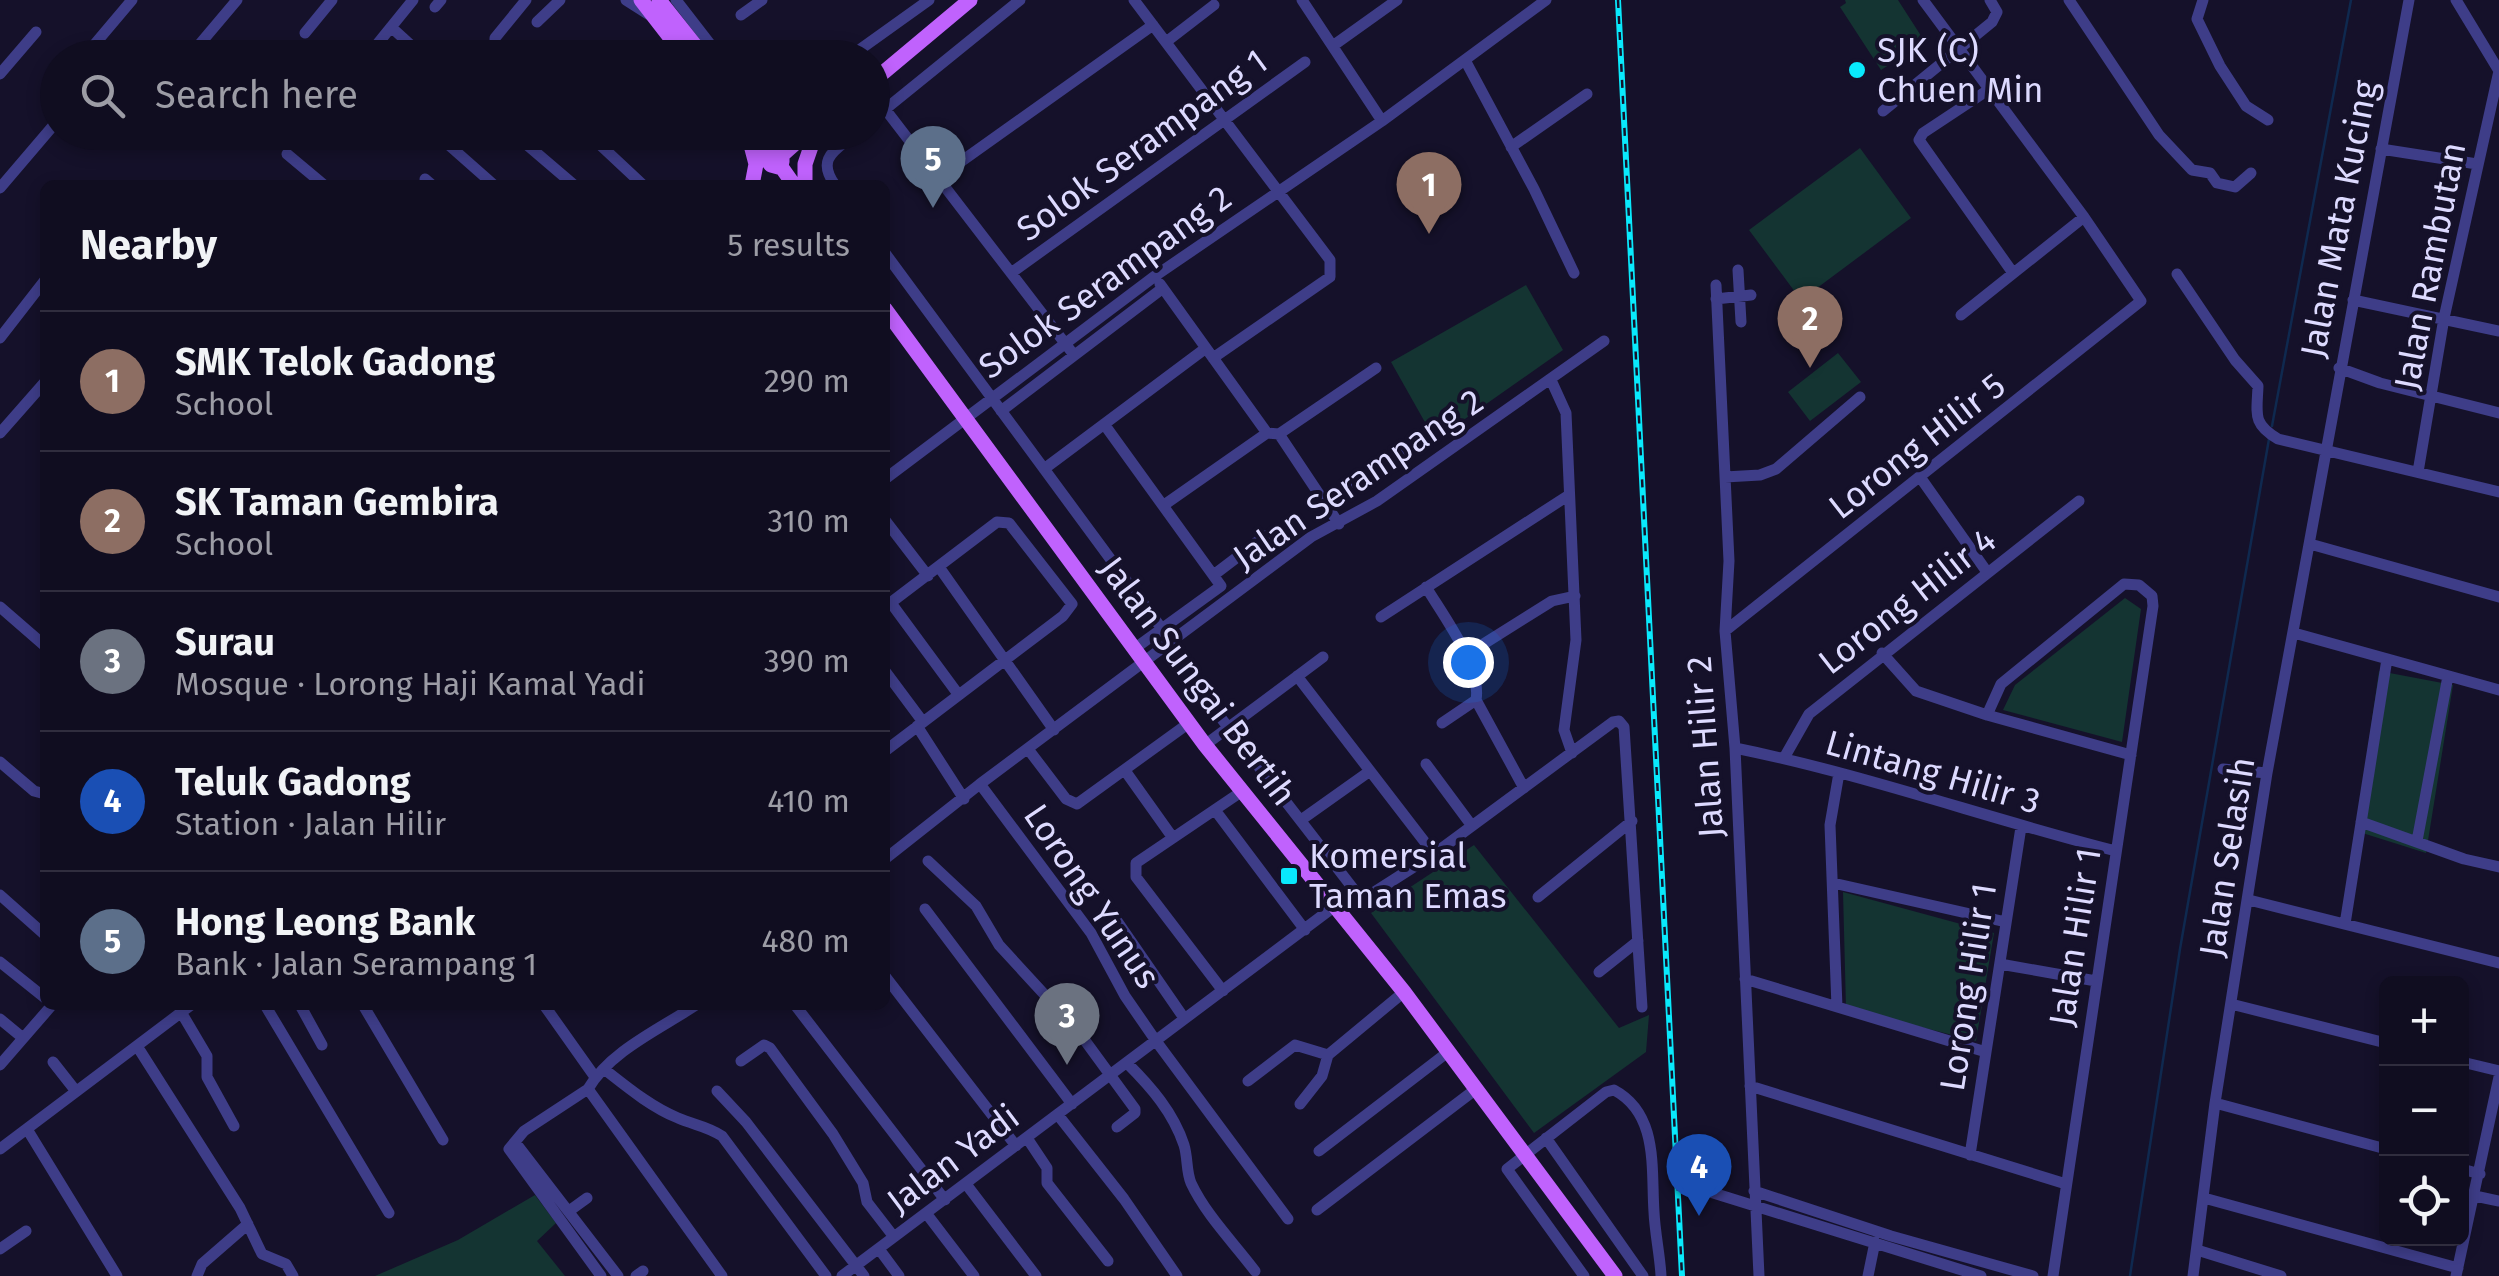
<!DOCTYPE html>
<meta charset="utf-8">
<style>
body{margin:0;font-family:"Fira Sans",sans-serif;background:#191629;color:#f1f3f6}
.controls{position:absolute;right:30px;bottom:30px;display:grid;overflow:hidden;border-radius:15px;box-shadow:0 5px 15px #0003}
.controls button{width:90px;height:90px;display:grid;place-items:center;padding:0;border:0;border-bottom:2px solid #302d3e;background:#100d20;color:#f1f3f6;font:50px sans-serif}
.you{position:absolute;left:1468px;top:662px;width:35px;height:35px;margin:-25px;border:8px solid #fff;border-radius:50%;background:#1a73e8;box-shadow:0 0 0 15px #1a73e833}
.badge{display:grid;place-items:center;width:65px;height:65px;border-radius:50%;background:#2563eb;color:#fff;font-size:32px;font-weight:700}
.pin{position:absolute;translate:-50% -82px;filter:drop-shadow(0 2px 5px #0008)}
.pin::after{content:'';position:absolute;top:52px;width:35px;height:30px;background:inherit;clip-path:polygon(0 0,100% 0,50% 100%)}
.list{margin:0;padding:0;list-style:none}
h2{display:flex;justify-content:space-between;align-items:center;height:130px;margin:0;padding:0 40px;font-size:42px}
h2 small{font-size:32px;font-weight:400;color:#9c9ca5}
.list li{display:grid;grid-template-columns:65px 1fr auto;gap:30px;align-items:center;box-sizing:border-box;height:140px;padding:0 40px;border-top:2px solid #302d3e}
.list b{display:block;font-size:38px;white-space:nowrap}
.list p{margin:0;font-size:32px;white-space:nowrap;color:#9c9ca5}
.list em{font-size:32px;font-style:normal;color:#9c9ca5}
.icon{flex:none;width:55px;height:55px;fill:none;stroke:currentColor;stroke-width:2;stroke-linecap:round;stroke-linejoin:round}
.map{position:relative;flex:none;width:2499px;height:1276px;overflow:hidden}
.search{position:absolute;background:#100d20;box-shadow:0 5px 15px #0003;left:40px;top:40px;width:850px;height:110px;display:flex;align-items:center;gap:25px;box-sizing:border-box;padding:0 35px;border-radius:55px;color:#9c9ca5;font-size:38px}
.panel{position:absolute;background:#100d20;box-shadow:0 5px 15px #0003;left:40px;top:180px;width:850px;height:830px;border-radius:15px}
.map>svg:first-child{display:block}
.green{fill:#143432}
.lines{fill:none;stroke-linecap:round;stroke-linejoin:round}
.stream{stroke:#0f294f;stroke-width:2.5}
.minor{stroke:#3e3d88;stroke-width:11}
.major{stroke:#c062fd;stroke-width:15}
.rail-casing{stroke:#09e9fc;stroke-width:6}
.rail{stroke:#15112a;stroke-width:2.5;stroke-dasharray:8;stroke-linecap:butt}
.poi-dot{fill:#09e9fc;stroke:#15112a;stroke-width:4}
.labels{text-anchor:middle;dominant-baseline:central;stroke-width:8;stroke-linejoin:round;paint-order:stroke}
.poi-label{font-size:35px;fill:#dddaff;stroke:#15112a;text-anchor:start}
.street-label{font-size:35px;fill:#dddaff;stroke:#15112a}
</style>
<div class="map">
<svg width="2499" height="1276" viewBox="0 0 2499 1276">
<rect width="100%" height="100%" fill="#15112a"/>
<path class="green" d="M1845 0H1898L1925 42 1881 70 1840 7 1846 3Z
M1860 148 1911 218 1801 300 1749 230Z
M1526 285 1563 350 1435 440 1391 362Z
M1838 353 1861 382 1810 421 1788 392Z
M2125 598 2141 609 2122 742 2003 710 2015 685Z
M2379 671 2453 685 2426 853 2356 831Z
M1474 845 1619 1028 1649 1015 1646 1052 1534 1133 1371 913Z
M1843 892 1994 933 1976 1041 1846 1008Z
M535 1195 556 1223 537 1241 565 1276H375L458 1240Z"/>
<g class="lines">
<path class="stream" d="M2272 426 2351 0
M2130 1276 2180 949 2269 439"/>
<path class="minor" d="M626 0 648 14
M676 0 721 58
M1134 0 1330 260V277L1213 358
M1302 0 1382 121
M2069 0 2159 135 2192 170 2210 173 2217 183 2235 187 2251 173
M2203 0 2197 19 2220 66 2246 106 2268 120
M2456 0 2499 71
M435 7 441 0
M741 15 762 0
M537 22 560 0
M391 27 425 58
M305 33 332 0
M1166 42 1214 5
M1334 45 1397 0
M83 58 132 0
M188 58 237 0
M366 58 413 0
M506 58 495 45V38L526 0
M848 58 929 0
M1465 60 1534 189 1574 273
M0 74 36 32
M1988 90 1923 133 1919 140 2013 273
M872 92 1074 355
M1883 111 1992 22 1997 12 1990 0
M872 120 1020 0
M434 132 494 185
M512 132 574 185
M580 132 596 141 643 185
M1511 147 1587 94
M2381 149 2477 164
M287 154 324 185
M938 178 1153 25
M425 179 432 185
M835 185C815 157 837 150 857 132
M0 188 58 120
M885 253 1162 629
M1738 270 1741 322
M1011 273 1305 62
M2177 274 2235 360 2258 386C2257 414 2252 424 2278 439L2499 492
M1160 284 1267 433
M1716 285 1729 561 1725 631 1735 748 1759 1276
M1716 299 1751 295
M2353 300 2499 331
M1961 315 2084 217
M0 338 45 280
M2339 368 2380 383 2499 413
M1551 380 1566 413 1576 640 1564 730 1572 753
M1001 411 1163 288
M1104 424 1221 586 1134 649
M0 433 45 382
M1267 433 1279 434 1376 368
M1279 434 1339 524
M1044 469 1206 348
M2418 472 2444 318 2499 71
M1725 477 1760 475 1776 469 1860 397
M1920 477 1987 572
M885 479 1155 276 1382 121 1546 0
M1325 502 1425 435
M1164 505 1267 433
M885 520 928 576
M2310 544 2499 597
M939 567 1054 730
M1215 574 1265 536
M1426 587C1443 615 1482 667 1476 700L1524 788
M891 603 958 694
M0 607 45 646
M885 607 997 522 1009 523 1072 604 1063 616 885 751
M1381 617 1569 495
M1725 631 2141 301 2084 217 1923 0
M2294 633 2499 690
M1166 647 1362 900
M1882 653 1916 691 1987 715 2131 755
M1466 655 1552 601 1575 596
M885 671 923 722
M1297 676 1434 854
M1987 715 2001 684 2124 584 2139 585 2152 596 2153 606 2053 1276
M1442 723 1476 700
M917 726 964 799
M1205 745 1323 657
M1735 748C1864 774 1989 819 2116 851
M1028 749 1066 799 1077 804 1189 723
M1784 758 1809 714 2079 501
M0 762 34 791 45 794
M1426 764 1472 826
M2223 769 2267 773
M1126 772 1173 838
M980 784 1091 933 1125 996 1156 1041 1288 1219
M1215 810 1305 930
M1301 820 1370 771
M2361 822 2464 859 2499 867
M2417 841 2448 676
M885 859 980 784 1311 537 1377 501 1604 341
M928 861 976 906 999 945 1078 1031 1135 1109V1113L1117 1127
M1833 883 2006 922
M0 895 45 935
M1538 897 1632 821
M2249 900 2499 963
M925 909 1072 1104
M1115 918 1184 1018
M2345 924 2387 659
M0 962 45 998
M2000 964 2096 981
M1599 972 1638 941
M885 976 1016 1146
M1745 979 1986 1052
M1223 991 1136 877V863L1241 792
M2231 1004 2386 1043
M265 1005 389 1213
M300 1005 322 1045
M363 1005 443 1140
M544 1005 595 1077
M696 1005C660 1029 610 1051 588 1089L722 1276
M795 1005 945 1200
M1837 1007 1830 825 1839 773
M181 1012 207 1056V1077L234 1126
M0 1019 23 1038
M137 1046 240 1208 262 1254 286 1264 293 1276
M741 1061 764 1045 770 1048 833 1134 863 1183 867 1202 894 1237
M53 1062 75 1090
M2462 1062 2499 1071
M1127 1063C1151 1087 1173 1112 1184 1145 1188 1158 1186 1171 1191 1183 1206 1215 1234 1243 1255 1271
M0 1065 52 1005
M604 1069C627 1087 651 1107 678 1118 694 1125 707 1126 722 1136L826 1276
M1248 1081 1295 1045 1328 1055
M1750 1086 2066 1184
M588 1089 524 1131 509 1149 601 1276
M717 1091 746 1122 864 1276
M2215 1103 2386 1149
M1300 1104 1322 1076 1328 1055 1404 992
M1058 1115 1124 1199 1177 1276
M27 1129 117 1276
M1027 1138 1047 1168V1183L1108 1261
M1546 1138 1643 1276
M515 1142 618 1276
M0 1149 191 1005
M1319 1151 1448 1052
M1970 1155 2021 827
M2462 1169 2480 1174
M966 1184 1036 1276
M1754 1191 1891 1236 2033 1276
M1710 1192 1981 1276
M2475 1196 2499 1201
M2204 1198 2458 1268
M1317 1210 1476 1089
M569 1211 587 1198
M926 1213 974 1276
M0 1249 26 1231
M879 1249 899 1276
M2197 1250 2281 1276
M197 1276 202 1264 248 1224
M636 1276 643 1271
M842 1276 1335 906 1362 900 1434 854 1613 722 1619 721 1624 727 1642 1007
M1584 1276 1507 1169 1606 1092 1614 1090C1659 1114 1651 1169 1654 1212 1655 1234 1660 1255 1661 1276
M1868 1276 1875 1242
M2193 1276 2215 1103 2267 773 2409 0
M2456 1276 2499 1077"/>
<path class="major" d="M641 0 686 58
M659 0 705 58
M872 82 970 0
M745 132 771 165 782 168 794 185
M764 132 782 155V162
M751 145 756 164 752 185
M771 165 808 132
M805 185V164L816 132
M885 309 1205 745 1404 992 1615 1276"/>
<defs>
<path id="rail" d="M1618 0 1682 1276"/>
</defs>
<use href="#rail" class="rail-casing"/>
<use href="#rail" class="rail"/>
</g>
<g class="poi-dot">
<circle cx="1857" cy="70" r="10"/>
<rect x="1279" y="866" width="20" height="20" rx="5"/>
</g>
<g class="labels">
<g class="poi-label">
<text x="1877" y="50">SJK (C)<tspan x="1877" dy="40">Chuen Min</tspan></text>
<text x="1309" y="856">Komersial<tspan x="1309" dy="40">Taman Emas</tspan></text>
</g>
<g class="street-label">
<text transform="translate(1142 145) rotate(-36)">Solok Serampang 1</text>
<text transform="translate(2339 219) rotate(-79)">Jalan Mata Kucing</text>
<text transform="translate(2430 266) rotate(-79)">Jalan Rambutan</text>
<text transform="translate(1105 282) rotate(-36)">Solok Serampang 2</text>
<text transform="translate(1917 446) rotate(-38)">Lorong Hilir 5</text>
<text transform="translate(1358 479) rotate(-34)">Jalan Serampang 2</text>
<text transform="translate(1907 601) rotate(-38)">Lorong Hilir 4</text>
<text transform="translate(1198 681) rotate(53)">Jalan Sungai Bertih</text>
<text transform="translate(1705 747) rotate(-94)">Jalan Hilir 2</text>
<text transform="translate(1933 772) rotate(16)">Lintang Hilir 3</text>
<text transform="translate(2227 857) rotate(-81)">Jalan Selasih</text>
<text transform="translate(1092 896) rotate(56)">Lorong Yunus</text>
<text transform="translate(2075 937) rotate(-81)">Jalan Hilir 1</text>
<text transform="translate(1968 987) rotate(-81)">Lorong Hilir 1</text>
<text transform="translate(953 1159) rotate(-37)">Jalan Yadi</text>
</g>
</g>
</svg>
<div class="controls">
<button>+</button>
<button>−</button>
<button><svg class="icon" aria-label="locate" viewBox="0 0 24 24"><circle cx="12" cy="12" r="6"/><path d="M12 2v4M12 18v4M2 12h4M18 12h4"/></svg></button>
</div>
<div class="you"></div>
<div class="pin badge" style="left:1429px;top:234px;background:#8d6e63">1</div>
<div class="pin badge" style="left:1810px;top:368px;background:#8d6e63">2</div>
<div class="pin badge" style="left:1067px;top:1065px;background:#6b7280">3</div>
<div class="pin badge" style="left:1699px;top:1216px;background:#1a4fb4">4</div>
<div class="pin badge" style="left:933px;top:208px;background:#5c6f8a">5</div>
<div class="search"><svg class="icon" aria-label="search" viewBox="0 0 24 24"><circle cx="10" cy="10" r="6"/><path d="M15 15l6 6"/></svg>Search here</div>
<section class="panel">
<h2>Nearby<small>5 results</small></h2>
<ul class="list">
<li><span class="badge" style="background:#8d6e63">1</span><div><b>SMK Telok Gadong</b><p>School</p></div><em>290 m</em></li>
<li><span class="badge" style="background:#8d6e63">2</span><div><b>SK Taman Gembira</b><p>School</p></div><em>310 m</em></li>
<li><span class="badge" style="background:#6b7280">3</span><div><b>Surau</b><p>Mosque · Lorong Haji Kamal Yadi</p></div><em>390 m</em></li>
<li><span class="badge" style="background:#1a4fb4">4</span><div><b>Teluk Gadong</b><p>Station · Jalan Hilir</p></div><em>410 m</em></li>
<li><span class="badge" style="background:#5c6f8a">5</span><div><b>Hong Leong Bank</b><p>Bank · Jalan Serampang 1</p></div><em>480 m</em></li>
</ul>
</section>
</div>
